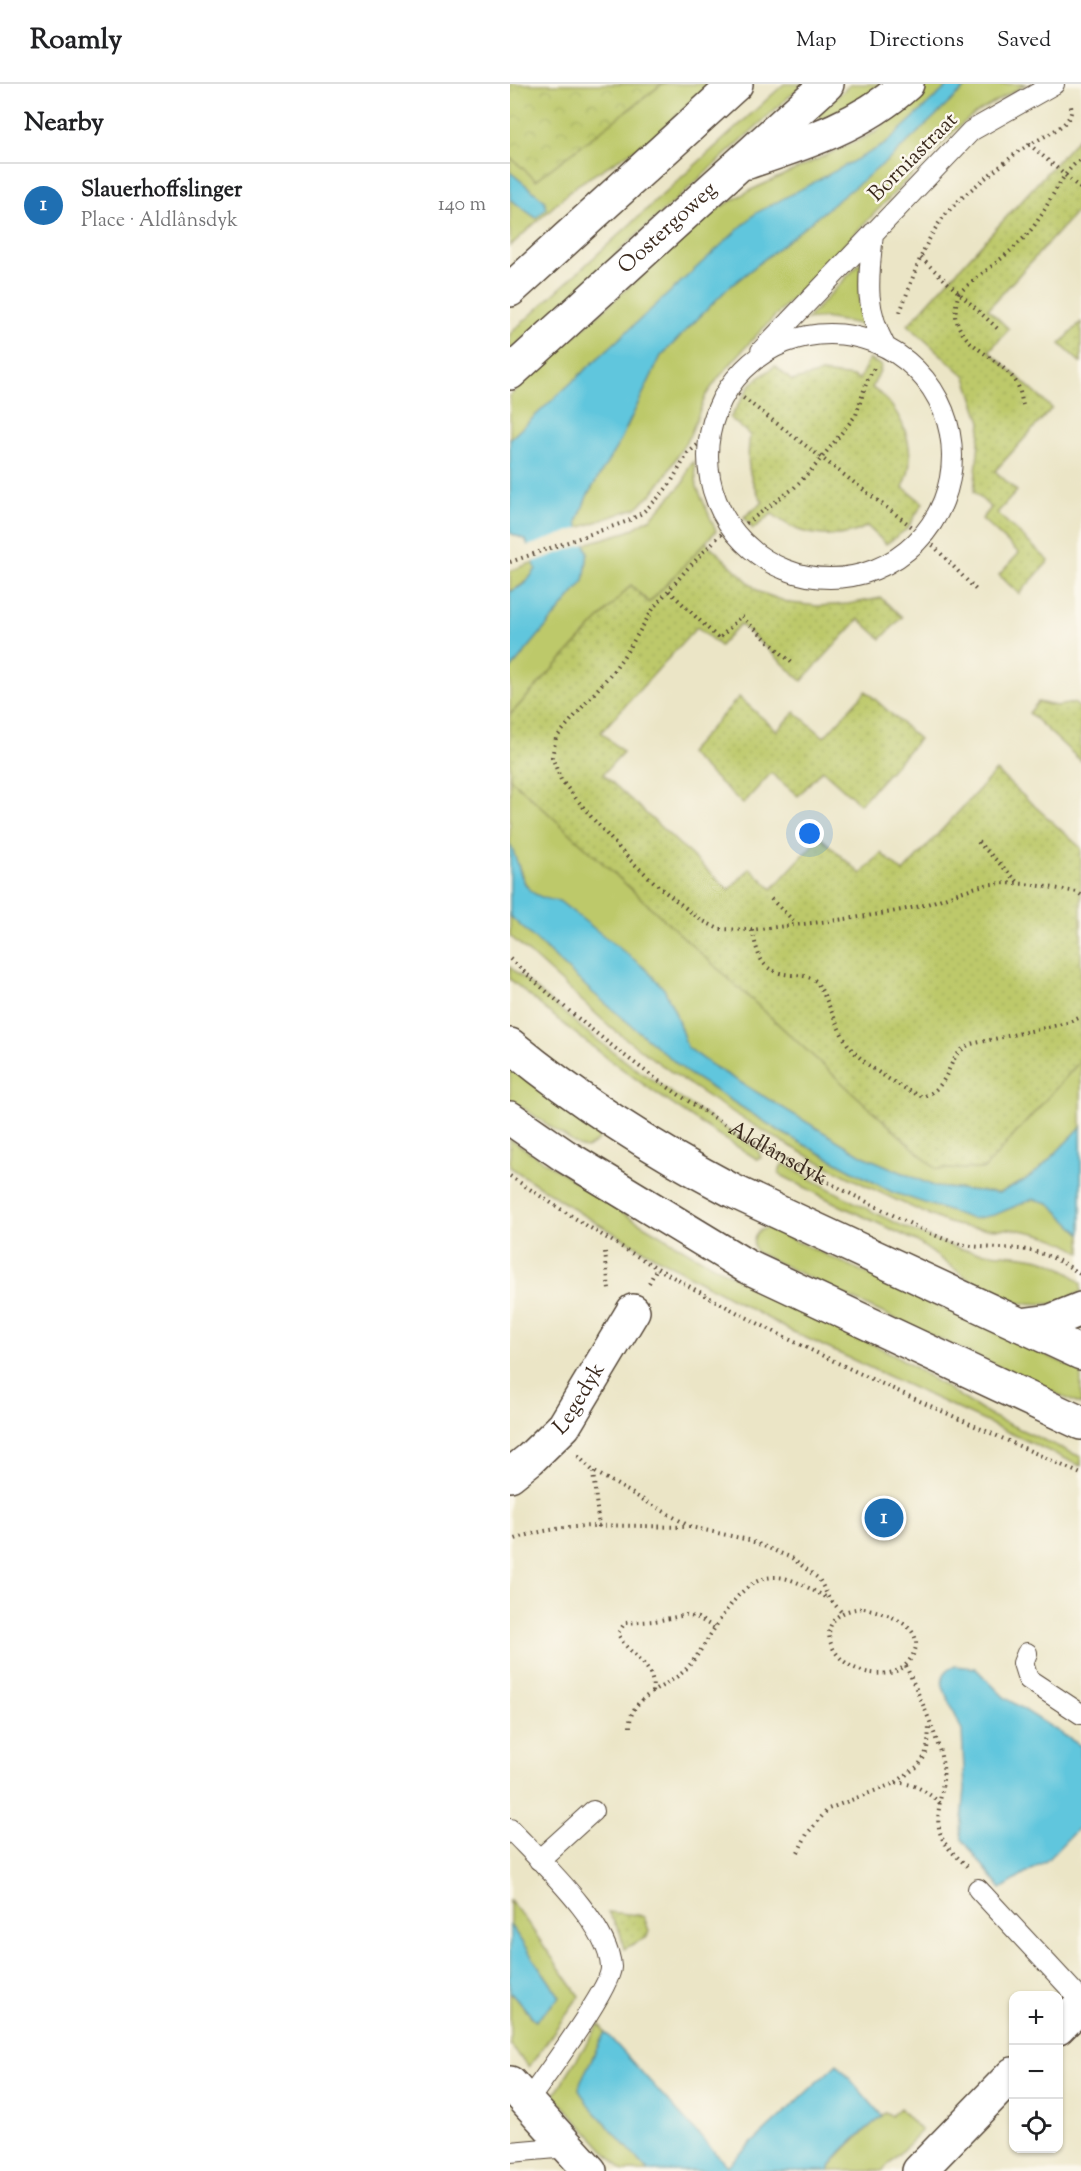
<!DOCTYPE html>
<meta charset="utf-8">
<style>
body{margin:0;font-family:"Sorts Mill Goudy",serif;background:#f6f6f6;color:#202124}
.controls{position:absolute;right:18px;bottom:18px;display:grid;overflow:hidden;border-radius:12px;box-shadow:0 2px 4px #0004}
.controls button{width:54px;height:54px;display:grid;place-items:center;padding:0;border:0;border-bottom:2px solid #e0e0e0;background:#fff;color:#202124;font:30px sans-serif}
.you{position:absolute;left:300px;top:750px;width:21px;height:21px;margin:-15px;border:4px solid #fff;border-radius:50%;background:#1a73e8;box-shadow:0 0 0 9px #1a73e833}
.badge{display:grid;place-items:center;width:39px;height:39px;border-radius:50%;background:#1f6fb2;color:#fff;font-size:20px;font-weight:700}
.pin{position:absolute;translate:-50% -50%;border:3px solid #fff;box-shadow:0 2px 6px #0006}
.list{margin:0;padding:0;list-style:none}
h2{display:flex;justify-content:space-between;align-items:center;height:78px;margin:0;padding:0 24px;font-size:26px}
h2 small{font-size:20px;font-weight:400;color:#757577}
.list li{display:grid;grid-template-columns:39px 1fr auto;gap:18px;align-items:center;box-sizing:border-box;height:84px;padding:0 24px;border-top:2px solid #e0e0e0}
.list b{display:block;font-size:22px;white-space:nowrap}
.list p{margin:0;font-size:20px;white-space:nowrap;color:#757577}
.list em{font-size:20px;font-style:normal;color:#757577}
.icon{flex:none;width:33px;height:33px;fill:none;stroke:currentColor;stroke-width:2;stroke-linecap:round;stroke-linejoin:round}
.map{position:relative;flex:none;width:571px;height:2087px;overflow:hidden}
header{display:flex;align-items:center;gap:36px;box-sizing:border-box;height:84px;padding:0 30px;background:#fff;border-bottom:2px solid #e0e0e0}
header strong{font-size:28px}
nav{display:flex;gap:33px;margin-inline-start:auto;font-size:21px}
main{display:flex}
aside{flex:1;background:#fff}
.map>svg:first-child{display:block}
.grass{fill:#bdc96b;stroke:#7c7a44;stroke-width:1.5}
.park{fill:url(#park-crowns);stroke:#7c7a44;stroke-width:1.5}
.garden{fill:url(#garden-dots);stroke:#7c7a44;stroke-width:1.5}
.water{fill:#60c6dd;stroke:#4e787e;stroke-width:1.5}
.pier{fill:#ebe5c6}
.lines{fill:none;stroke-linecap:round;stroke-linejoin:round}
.service-casing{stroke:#554637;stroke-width:22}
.minor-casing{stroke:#554637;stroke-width:36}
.secondary-casing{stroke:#554637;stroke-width:36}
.primary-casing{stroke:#554637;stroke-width:36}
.path{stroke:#554637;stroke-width:4;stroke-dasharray:1.5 4.5;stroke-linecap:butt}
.service{stroke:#fff;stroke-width:20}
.minor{stroke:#fff;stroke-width:33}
.secondary{stroke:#fff;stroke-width:33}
.primary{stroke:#fff;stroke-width:33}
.labels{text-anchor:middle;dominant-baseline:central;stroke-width:5;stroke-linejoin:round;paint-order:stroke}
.street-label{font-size:22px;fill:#3b2a1e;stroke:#fbf7ec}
</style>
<header>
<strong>Roamly</strong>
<nav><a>Map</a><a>Directions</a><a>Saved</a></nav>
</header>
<main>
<aside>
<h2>Nearby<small></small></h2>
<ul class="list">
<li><span class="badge">1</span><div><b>Slauerhoffslinger</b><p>Place · Aldlânsdyk</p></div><em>140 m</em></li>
</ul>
</aside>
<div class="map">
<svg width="571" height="2087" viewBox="0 0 571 2087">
<defs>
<pattern id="park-crowns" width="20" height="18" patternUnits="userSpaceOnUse" patternTransform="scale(1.5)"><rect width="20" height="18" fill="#bdc96b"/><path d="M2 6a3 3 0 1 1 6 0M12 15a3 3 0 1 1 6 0" fill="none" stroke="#a3ad5c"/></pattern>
<pattern id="garden-dots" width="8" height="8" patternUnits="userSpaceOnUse" patternTransform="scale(1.5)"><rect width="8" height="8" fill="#bdc96b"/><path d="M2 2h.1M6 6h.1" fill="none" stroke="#a3ad5c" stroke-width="1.8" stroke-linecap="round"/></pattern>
</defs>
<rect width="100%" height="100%" fill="#fbf7ec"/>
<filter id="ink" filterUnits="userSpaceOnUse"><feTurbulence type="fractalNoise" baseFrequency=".0167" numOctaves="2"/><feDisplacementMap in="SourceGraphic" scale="12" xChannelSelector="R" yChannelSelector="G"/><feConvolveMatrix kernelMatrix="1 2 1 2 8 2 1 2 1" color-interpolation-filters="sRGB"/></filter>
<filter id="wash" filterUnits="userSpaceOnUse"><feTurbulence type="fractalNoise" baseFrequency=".008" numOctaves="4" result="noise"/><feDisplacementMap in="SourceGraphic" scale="24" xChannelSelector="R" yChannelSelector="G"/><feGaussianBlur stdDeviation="1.35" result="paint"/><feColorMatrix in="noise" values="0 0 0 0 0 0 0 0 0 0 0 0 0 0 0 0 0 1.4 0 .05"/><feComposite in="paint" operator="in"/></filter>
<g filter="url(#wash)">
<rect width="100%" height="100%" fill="#ebe5c6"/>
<path class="grass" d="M152 0H201L140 56 67 101 0 162V115L26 134 35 117 0 88V73L8 80 120 25Z
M274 0H293L0 267V250Z
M341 0H374L359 14 311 35 306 32Z
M419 0H440L374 61 246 130 0 355V311L200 129 239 107 366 48Z
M459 0H516L463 31 445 46 242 256 209 293 196 311 180 351 156 391 142 410 126 424 69 444 67 438 77 412 109 359 151 272 217 205 383 72Z
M351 178 349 219 355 241 314 234 296 236Z
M184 377 187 403 206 447 139 519 121 501 0 631V586L74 497 78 468 75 460 119 447 141 434 174 398 178 384Z
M24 478 26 485C20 496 11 502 0 508V487Z
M0 694 426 1084 474 1085 571 976V1043L530 1085 512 1098 489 1109 426 1103 353 1072 203 982 177 963 165 928 154 905 49 817 32 815 22 810 15 799 0 760Z
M0 832 82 908 179 990 271 1048 382 1108 484 1131 523 1115 539 1119 571 1150V1169C551 1155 523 1146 498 1145 475 1144 454 1146 431 1136 315 1086 201 1022 102 944 91 935 81 925 71 916 48 895 24 873 0 852Z
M0 883 73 945 126 985 248 1066 251 1074 247 1075C160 1022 77 963 0 895Z
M0 984 90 1049 88 1057 77 1064 70 1063 0 1015Z
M0 1055 118 1132 184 1171 238 1200 385 1271 481 1332 571 1373V1382L281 1247 142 1171 73 1131 0 1083Z
M274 1080C327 1109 381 1140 438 1161 487 1179 527 1157 571 1199V1208L543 1220 508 1219 492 1214 472 1205 406 1157 331 1122 269 1090 271 1082Z
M257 1144 571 1287V1321L349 1218 246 1168C240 1156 245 1146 257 1144Z
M0 1817 15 1835 69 1912 19 1983 0 1961V1907L25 1937 50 1913 0 1841Z
M89 1940 95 1948 71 1997 69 2005 78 2020 139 2087H113L44 2011Z
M390 2024 411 2047 372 2087H319C323 2072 362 2041 375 2029L381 2032Z"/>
<path class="park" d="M0 0H152L26 96 0 73Z"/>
<path class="garden" d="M571 51V123L478 225 499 245 479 267 542 324 485 387 507 407 487 429 539 477 509 510 489 491 509 469 472 435 481 424 464 408 471 338 456 293 398 241Z
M571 238V279L550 260Z
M359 275 372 282 362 304C393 323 410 370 393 403L413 419 397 445 376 460 357 442C338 454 312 453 291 447 281 444 271 436 262 430L243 445 234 433 253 418C238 395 236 378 240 351L220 334 241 300 265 282 282 297 311 289 344 293 349 296Z
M196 458 249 508 280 519 308 522 338 520 371 514 392 533 371 555 349 535 292 597 230 540 210 562 187 543 91 648 113 668 93 690 219 806 240 784 262 805 310 753 351 790 371 769 393 788 486 687 571 764V976L474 1085H426L0 694V631L121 501 139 519Z
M356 607 409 655 350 720 312 686 288 712 261 689 233 720 178 669 229 613 267 647 285 628 314 653Z
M528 618 546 622 564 619 571 625V677L519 629Z
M98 1828 129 1831 134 1833 139 1847 137 1853 114 1865 110 1848Z"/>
<path class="water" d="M440 0H459L383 72 217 205 151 272 109 359 77 412 67 438 78 468 74 497 0 586V508L15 500 26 485 16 456 0 449V355L246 129 374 61Z
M0 88 35 117 36 125 26 134 0 115Z
M0 760C15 792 7 812 49 817L136 885 154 905 165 928 177 963 203 982 353 1072 426 1103 489 1109 512 1098 530 1085 571 1043V1150L539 1119 523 1115 484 1131 462 1135 382 1108 271 1048 179 990 82 908 0 832Z
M444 1582 465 1584 494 1613 571 1662V1741L536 1777 491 1805 452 1755 451 1746 455 1705 452 1647 433 1603C431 1592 434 1588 444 1582Z
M0 1841 50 1913 26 1937 0 1907Z
M95 1948 217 2082 327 1980 372 2032C358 2044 323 2070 319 2087H139L78 2020 69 2005 71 1997Z"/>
<path class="pier" d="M72 443 78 459 21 479 15 463Z"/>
</g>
<g filter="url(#ink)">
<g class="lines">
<defs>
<path id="service" d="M363 149C359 193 353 221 375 262
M198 372a122 122 0 1 1 244 0a122 122 0 1 1-244 0Z
M251 267 461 47 544 0
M517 1569 513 1579 518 1595 571 1630
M0 1745C29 1776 99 1840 101 1883 102 1902 32 1997 17 2018
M29 1776 83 1727
M468 1805 571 1916
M0 2068 58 2063"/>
<g id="minor">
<path id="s2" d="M0 1391 20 1375 54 1342 123 1227"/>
<path d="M548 1944 571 1921"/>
<path d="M0 1999 80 2087"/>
<path d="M409 2087 503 1990"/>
</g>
<g id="secondary">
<path d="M238 78C295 59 352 41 397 0"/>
<path d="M0 206 226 0"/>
<path id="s3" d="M0 289 317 0"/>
</g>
<path id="primary" d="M0 961C69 1018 143 1065 223 1107L571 1269
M0 1034 55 1072 236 1182 571 1339
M510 1241 541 1237 571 1225"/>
</defs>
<use href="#service" class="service-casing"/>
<use href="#minor" class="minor-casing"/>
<use href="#secondary" class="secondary-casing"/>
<use href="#primary" class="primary-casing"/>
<g class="path">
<path d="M519 60 571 105"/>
<path d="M411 174 488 245"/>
<path d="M390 228C403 195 413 157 436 130 456 107 483 89 505 70 522 55 570 43 560 19"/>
<path d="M219 303 414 452 468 508"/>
<path d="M513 321C511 314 510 304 506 298 484 266 432 259 449 209 472 188 500 171 520 147 538 126 549 90 571 75"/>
<path d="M0 478 118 437 132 429 146 416 160 400 178 369 199 351"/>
<path d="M159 507 209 555 231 532 282 579"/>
<path d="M468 758 509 799"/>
<path d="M571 811 567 808C535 803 500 794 467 803 447 808 427 818 406 823 352 835 297 839 242 846 249 874 250 888 282 891 291 891 298 892 306 897 318 915 324 937 335 956 347 978 389 1003 413 1013 444 1001 434 972 461 960L557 939 571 933"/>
<path d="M261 815 287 840"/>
<path d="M242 846 209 845 191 836 154 807 119 775 83 735 51 696 42 673 46 654 104 586 118 566 145 522 178 484 219 442 234 441 284 404 305 382 346 331 357 297 364 284"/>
<path id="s1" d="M0 875C65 934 133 990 208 1036 254 1065 303 1091 351 1115 380 1129 408 1145 437 1156 460 1165 486 1163 509 1165 532 1167 553 1177 571 1191"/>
<path d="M0 1092C97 1157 198 1216 303 1267 391 1310 482 1349 571 1390"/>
<path d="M95 1168 99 1206"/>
<path d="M139 1199 147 1184"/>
<path d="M68 1372 83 1387 181 1443 239 1456 282 1474 309 1495 319 1514 333 1530"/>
<path d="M83 1388 89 1443"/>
<path d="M0 1457C55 1435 122 1443 181 1443"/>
<path d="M354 1524C377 1529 421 1544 401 1574 396 1582 390 1587 379 1589 322 1597 291 1528 354 1524Z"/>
<path d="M396 1582C409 1612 428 1651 433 1682 436 1706 421 1733 433 1756 438 1766 450 1775 458 1783"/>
<path d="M142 1608C148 1580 116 1571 108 1549L115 1539 145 1537 176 1531 188 1534 205 1544"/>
<path d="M120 1643C118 1611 159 1604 177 1584 200 1559 218 1509 250 1496 275 1486 296 1504 318 1514"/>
<path d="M386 1699C403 1698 417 1708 430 1719"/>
<path d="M288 1768 297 1750 318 1725 385 1699 408 1682 415 1672 418 1660 419 1643"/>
</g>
<use href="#service" class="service"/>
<use href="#minor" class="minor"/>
<use href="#secondary" class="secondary"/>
<use href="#primary" class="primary"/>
</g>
</g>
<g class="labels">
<g class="street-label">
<text transform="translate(404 74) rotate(-45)">Borniastraat</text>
<text stroke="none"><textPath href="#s3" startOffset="214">Oostergoweg</textPath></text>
<text stroke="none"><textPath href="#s1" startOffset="332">Aldlânsdyk</textPath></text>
<text stroke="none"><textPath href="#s2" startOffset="104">Legedyk</textPath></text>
</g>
</g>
</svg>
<div class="controls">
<button>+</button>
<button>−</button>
<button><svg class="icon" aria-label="locate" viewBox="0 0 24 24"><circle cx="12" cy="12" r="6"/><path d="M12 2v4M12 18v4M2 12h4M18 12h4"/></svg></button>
</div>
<div class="you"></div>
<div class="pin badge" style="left:374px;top:1434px">1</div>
</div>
</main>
